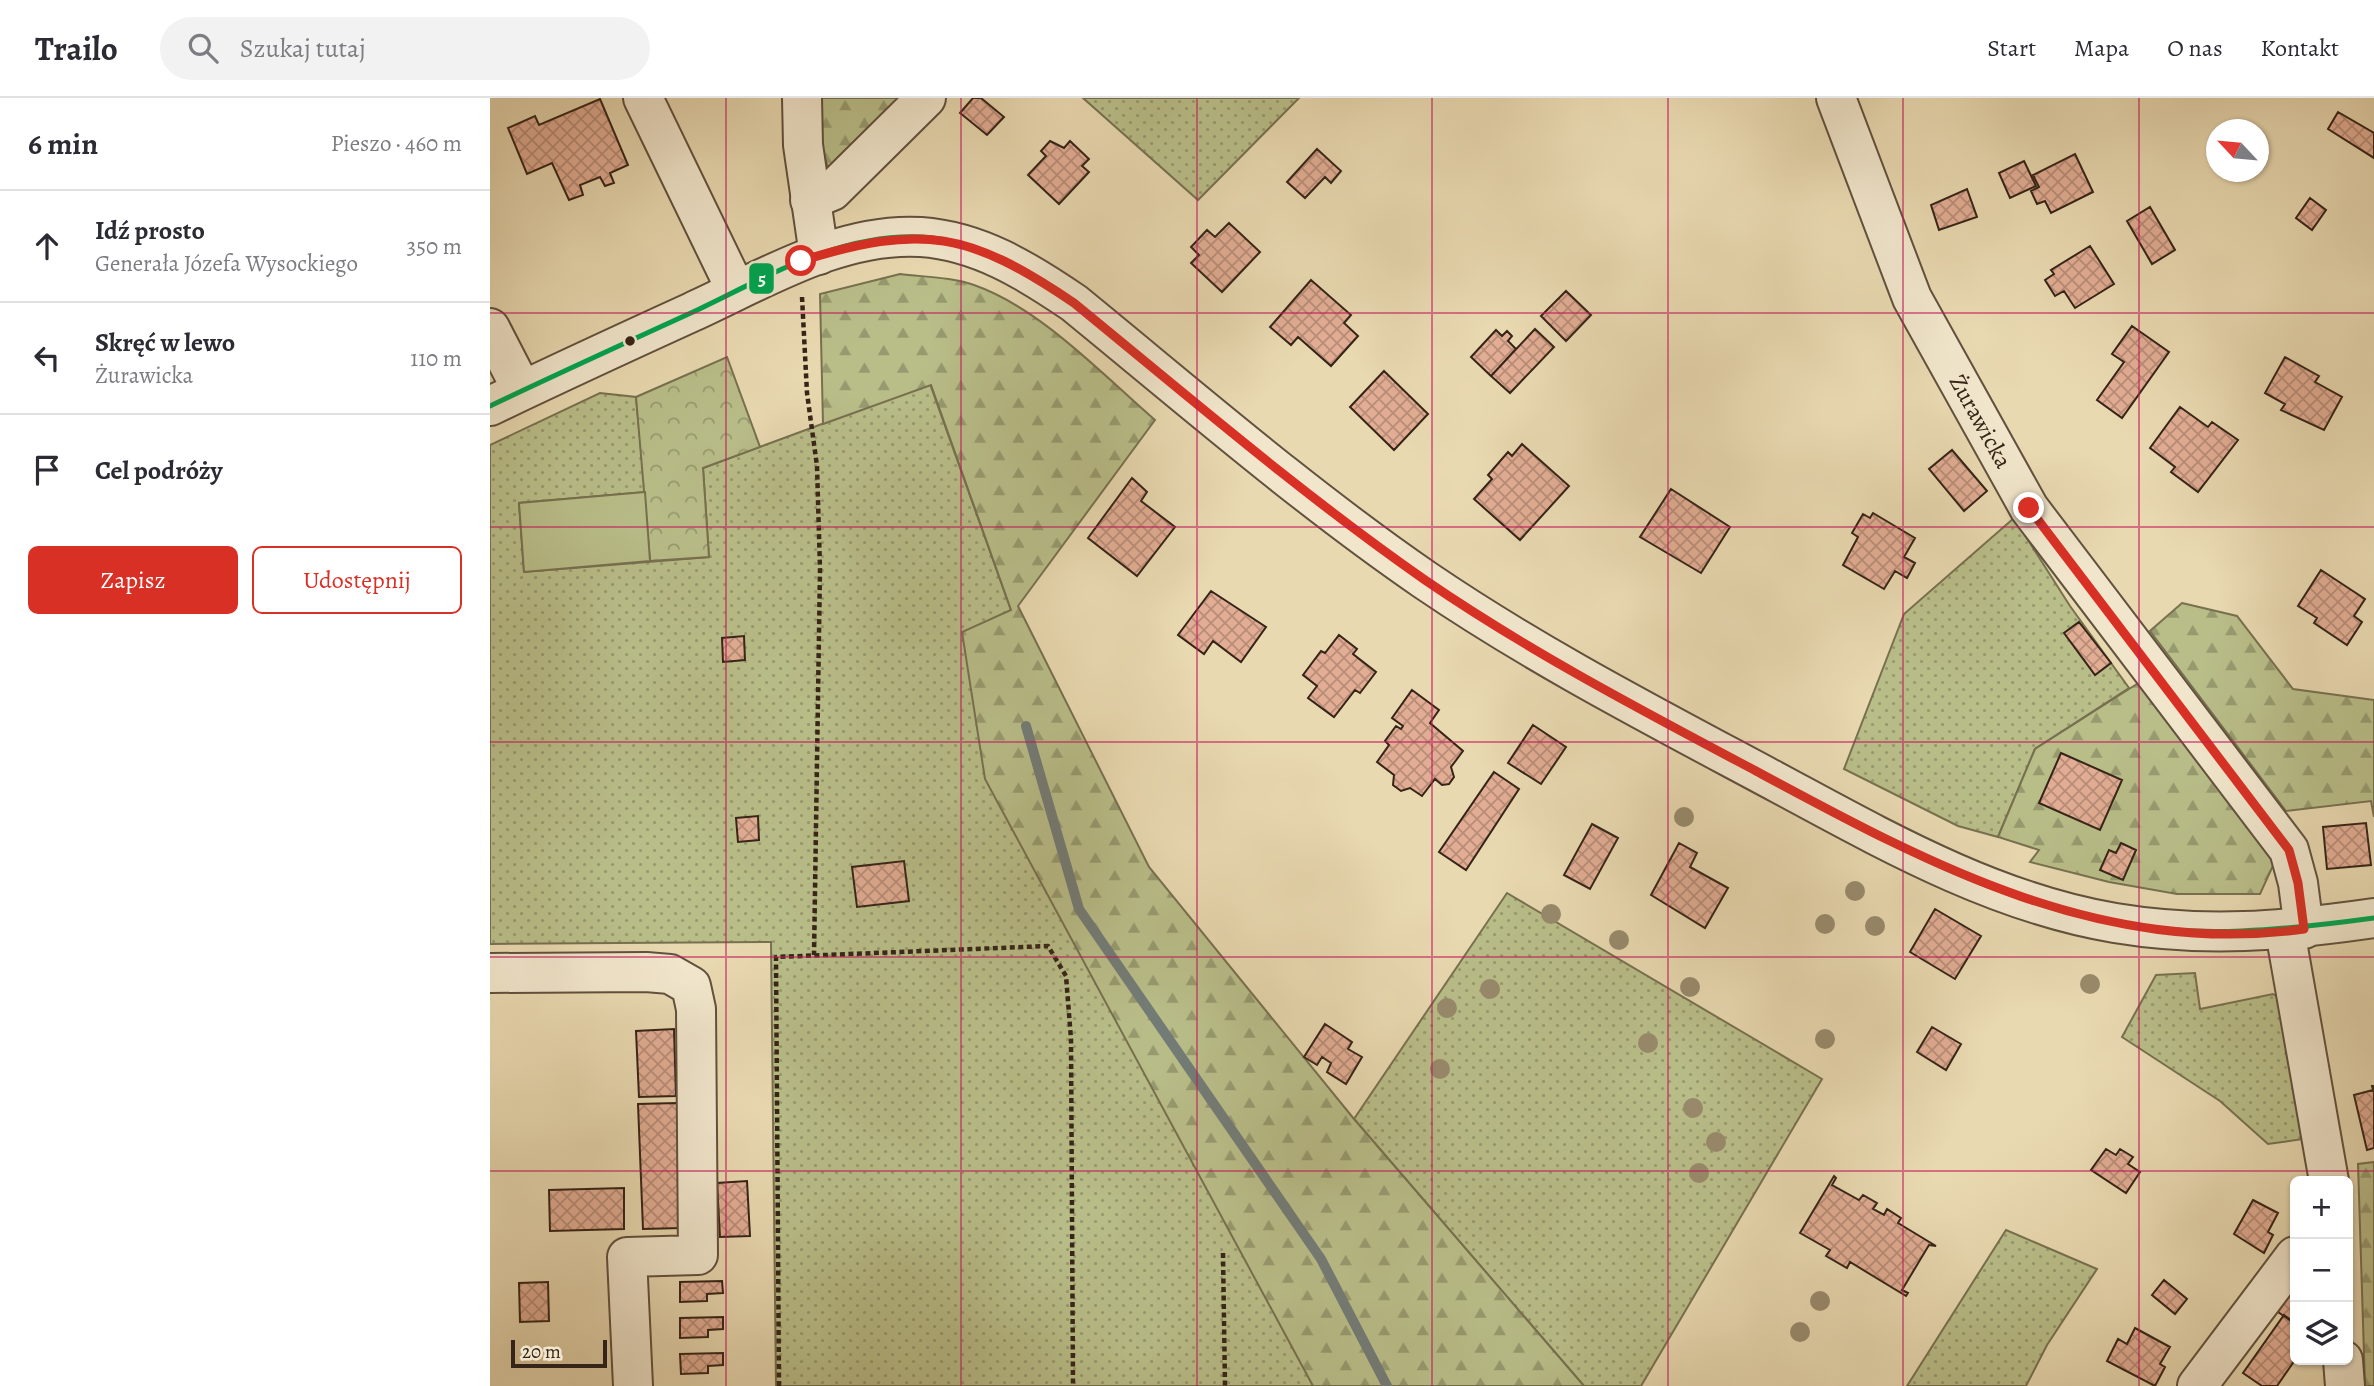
<!DOCTYPE html>
<html lang="pl">
<meta charset="utf-8">
<style>
body{margin:0;font-family:Alegreya,serif;background:#f2f2f3;color:#2b2b33}
.controls{position:absolute;right:21px;bottom:21px;display:grid;overflow:hidden;border-radius:10px;box-shadow:0 2px 5px #0004}
.controls button{width:63px;height:63px;display:grid;place-items:center;padding:0;border:0;border-bottom:2px solid #e1e1e2;background:#fff;color:#2b2b33;font:35px sans-serif}
.compass{position:absolute;left:1716px;top:21px;width:63px;height:63px;border-radius:50%;background:#fff;box-shadow:0 2px 5px #0004;rotate:296deg}
.scale{position:absolute;left:21px;bottom:18px;width:96px;box-sizing:border-box;padding-left:7px;border:4px solid #352417;border-top:0;font-size:19px;line-height:24px;white-space:nowrap;color:#352417;-webkit-text-stroke:5px #f1e6cc;paint-order:stroke}
.stop{position:absolute;width:21px;height:21px;margin:-16px;border:5px solid #d93025;border-radius:50%;background:#fff}
.stop.end{background:#d93025;border-color:#fff;box-shadow:0 2px 7px #0008}
.list{margin:0;padding:0;list-style:none}
h2{display:flex;justify-content:space-between;align-items:center;height:91px;margin:0;padding:0 28px;font-size:30px}
h2 small{font-size:23px;font-weight:400;color:#7c7c81}
.list li{display:grid;grid-template-columns:46px 1fr auto;gap:21px;align-items:center;box-sizing:border-box;height:112px;padding:0 28px;border-top:2px solid #e1e1e2}
.list b{display:block;font-size:26px;white-space:nowrap}
.list p{margin:0;font-size:23px;white-space:nowrap;color:#7c7c81}
.list em{font-size:23px;font-style:normal;color:#7c7c81}
.actions{display:flex;gap:14px;padding:21px 28px}
.actions a{flex:1;padding:16px 0;border:2px solid #d93025;border-radius:10px;text-align:center;font-size:24px;color:#d93025}
.actions .main{background:#d93025;color:#fff}
.icon{flex:none;width:38px;height:38px;fill:none;stroke:currentColor;stroke-width:2;stroke-linecap:round;stroke-linejoin:round}
.map{position:relative;flex:none;width:1884px;height:1288px;overflow:hidden}
header{display:flex;align-items:center;gap:42px;box-sizing:border-box;height:98px;padding:0 35px;background:#fff;border-bottom:2px solid #e1e1e2}
header strong{font-size:33px}
nav{display:flex;gap:38px;margin-inline-start:auto;font-size:24px}
.search{width:490px;height:63px;background:#f2f2f3;display:flex;align-items:center;gap:18px;box-sizing:border-box;padding:0 24px;border-radius:38px;color:#7c7c81;font-size:26px}
main{display:flex}
aside{flex:1;background:#fff}
.map>svg:first-child{display:block}
.grass{fill:url(#grass-dots);stroke:#777150;stroke-width:2}
.forest{fill:url(#forest-firs);stroke:#777150;stroke-width:2}
.park{fill:url(#park-crowns);stroke:#777150;stroke-width:2}
.pitch{fill:#b9be89;stroke:#777150;stroke-width:2}
.lines{fill:none;stroke-linecap:round;stroke-linejoin:round}
.stream{stroke:#737c77;stroke-width:10}
.building{fill:url(#building-cross-hatch);stroke:#352417;stroke-width:2}
.minor-casing{stroke:#62513e;stroke-width:42}
.path{stroke:#352417;stroke-width:4.5;stroke-dasharray:5 3.5;stroke-linecap:butt}
.minor{stroke:#f1e6cc;stroke-width:38}
.bus-1-casing{stroke:#f1e6cc;stroke-width:10}
.bus-1{stroke:#00a651;stroke-width:5}
.tree{fill:#988a6c}
.route{stroke:#d93025;stroke-width:9}
.grid{fill:none;stroke:#c2185b;stroke-width:2;stroke-opacity:0.55}
.bus-dot{fill:#352417;stroke:#f1e6cc;stroke-width:2.5}
.labels{text-anchor:middle;dominant-baseline:central;stroke-width:6;stroke-linejoin:round;paint-order:stroke}
.street-label{font-size:24px;fill:#352417;stroke:#f1e6cc}
.line-badge{stroke:#f1e6cc;stroke-width:2.5}
.badge-label{font-size:19px;text-anchor:middle;font-weight:bold;fill:#fff}
</style>
<header>
<strong>Trailo</strong>
<div class="search"><svg class="icon" aria-label="search" viewBox="0 0 24 24"><circle cx="10" cy="10" r="6"/><path d="M15 15l6 6"/></svg>Szukaj tutaj</div>
<nav><a>Start</a><a>Mapa</a><a>O nas</a><a>Kontakt</a></nav>
</header>
<main>
<aside>
<h2>6 min<small>Pieszo · 460 m</small></h2>
<ul class="list">
<li><svg class="icon" aria-label="ahead" viewBox="0 0 24 24"><path d="M12 20V5M6 11l6-6 6 6"/></svg><div><b>Idź prosto</b><p>Generała Józefa Wysockiego</p></div><em>350 m</em></li>
<li><svg class="icon" aria-label="left" viewBox="0 0 24 24"><path d="M17 20v-9H6M10 6l-5 5 5 5"/></svg><div><b>Skręć w lewo</b><p>Żurawicka</p></div><em>110 m</em></li>
<li><svg class="icon" aria-label="arrive" viewBox="0 0 24 24"><path d="M6 21V4h12l-3 4 3 4H6"/></svg><div><b>Cel podróży</b></div></li>
</ul>
<div class="actions"><a class="main">Zapisz</a><a>Udostępnij</a></div>
</aside>
<div class="map">
<svg width="1884" height="1288" viewBox="0 0 1884 1288">
<defs>
<pattern id="grass-dots" width="8" height="8" patternUnits="userSpaceOnUse" patternTransform="scale(1.75)"><rect width="8" height="8" fill="#b9be89"/><path d="M2 2h.1M6 6h.1" fill="none" stroke="#979a6f" stroke-width="1.8" stroke-linecap="round"/></pattern>
<pattern id="forest-firs" width="22" height="20" patternUnits="userSpaceOnUse" patternTransform="scale(1.75)"><rect width="22" height="20" fill="#b9be89"/><path d="M5 1l3.5 6h-7zM16 11l3.5 6h-7z" fill="#979a6f"/></pattern>
<pattern id="park-crowns" width="20" height="18" patternUnits="userSpaceOnUse" patternTransform="scale(1.75)"><rect width="20" height="18" fill="#b9be89"/><path d="M2 6a3 3 0 1 1 6 0M12 15a3 3 0 1 1 6 0" fill="none" stroke="#979a6f"/></pattern>
<pattern id="building-cross-hatch" width="8" height="8" patternUnits="userSpaceOnUse" patternTransform="scale(1.75)"><rect width="8" height="8" fill="#e2ad94"/><path d="M0 0l8 8M0 8l8-8" fill="none" stroke="#b88d78"/></pattern>
</defs>
<rect width="100%" height="100%" fill="#e9d9b1"/>
<filter id="stains"><feTurbulence type="fractalNoise" baseFrequency=".00286" numOctaves="4"/><feColorMatrix values="0 0 0 0 .2 0 0 0 0 .09 0 0 0 0 .02 0 0 0 .5 -.17"/></filter>
<radialGradient id="worn" r=".72"><stop offset=".6" stop-color="#630" stop-opacity="0"/><stop offset="1" stop-color="#630" stop-opacity=".3"/></radialGradient>
<path class="grass" d="M593 0H809L708 102Z
M440 286 521 512 915 1288H286L281 844 0 846V347L110 295 146 299 155 394 29 405 34 474 219 459 213 370Z
M1524 420 1580 508 1639 590 1545 651 1508 739 1468 728 1354 671 1414 516Z
M1017 795 1332 981 1151 1288H1094L864 1021Z
M1705 875 1710 911 1783 896 1791 901 1813 1041 1778 1046 1730 1003 1632 939 1666 877Z
M1516 1132 1607 1171 1557 1247 1536 1288H1417Z"/>
<path class="forest" d="M330 0H418L341 79 330 45Z
M410 176C433 179 462 179 484 187 550 210 612 276 665 322L528 508 659 769 864 1021 1094 1288H823L495 681 472 534 521 512 441 287 333 326 330 196Z
M1692 505 1747 518 1803 591 1884 602V719L1881 703 1796 713 1660 533Z
M1650 584 1787 759 1770 796H1687L1619 784 1540 764 1549 752 1508 739 1545 651Z
M1884 1064V1288H1875L1868 1066Z"/>
<path class="park" d="M237 259 270 349 213 370 219 459 160 463 146 299Z"/>
<path class="pitch" d="M155 394 160 463 34 474 29 405Z"/>
<g class="lines">
<path class="stream" d="M536 628 589 811 831 1161 897 1288"/>
</g>
<path class="building" d="M483 0H491L514 19 497 37 470 15Z
M110 1 138 67 120 75 124 85 115 88 110 79 90 87 93 97 79 102 62 65 37 76 18 30 45 18 49 27Z
M1848 14 1884 35V60L1838 31Z
M560 43 574 50 580 43 599 61 592 68 599 74 569 106 538 77 556 58 551 53Z
M827 51 851 73 841 85 835 79 815 100 797 84Z
M1585 56 1603 94 1561 115 1555 103 1547 106 1541 93 1549 89 1543 77Z
M1534 63 1546 88 1520 100 1509 75Z
M1477 91 1487 119 1449 132 1441 107Z
M1820 100 1836 112 1822 132 1806 120Z
M1660 109 1685 152 1662 166 1637 123Z
M739 125 770 154 732 194 701 165 709 157 701 149 717 132 725 139Z
M1600 148 1624 186 1585 210 1574 193 1565 198 1555 182 1564 176 1561 172Z
M821 182 861 217 854 225 868 238 841 268 808 239 801 247 780 229Z
M1076 193 1101 217 1076 243 1051 218Z
M1642 228 1679 254 1632 320 1607 302 1634 264 1622 256Z
M1045 231 1064 249 1020 295 1001 278Z
M1006 232 1012 238 1017 233 1022 238 1018 243 1026 251 1001 278 981 259Z
M1795 259 1829 278 1825 284 1852 299 1834 332 1791 312 1795 306 1775 295Z
M894 273 938 316 904 352 860 309Z
M1690 309 1718 329 1722 324 1748 342 1708 394 1681 374 1685 369 1660 350Z
M1032 346 1079 388 1030 442 984 401 1002 381 998 377 1018 354 1022 358Z
M1462 352 1497 393 1474 413 1439 371Z
M642 380 657 394 651 403 685 429 647 478 598 440Z
M1181 391 1240 429 1211 475 1150 439Z
M1383 415 1425 440 1414 459 1425 465 1417 480 1405 473 1394 491 1353 467 1368 439 1362 435 1373 416 1380 420Z
M1831 472 1875 501 1864 518 1872 524 1857 547 1824 525 1827 520 1808 508Z
M721 493 776 529 751 564 723 543 714 556 688 537Z
M1589 524 1621 565 1605 577 1574 535Z
M849 537 867 551 863 556 886 574 870 595 865 592 844 619 818 600 827 588 813 577 831 553 835 555Z
M254 538 255 562 233 564 232 540Z
M922 592 949 612 940 625 973 653 961 669 964 679 959 686 952 687 945 681 932 698 920 690 911 693 903 687 904 677 887 664 899 647 895 643 906 628 911 631 913 628 902 620Z
M1043 627 1076 649 1051 686 1018 665Z
M1571 655 1632 682 1610 732 1549 705Z
M1004 674 1029 691 976 772 949 754Z
M268 718 269 742 248 744 246 720Z
M1876 725 1881 767 1837 771 1833 729Z
M1102 726 1128 740 1100 791 1074 777Z
M1189 745 1207 755 1200 769 1238 790 1215 830 1161 797Z
M1631 745 1646 752 1633 782 1610 772 1619 752 1626 755Z
M414 763 419 803 367 809 362 769Z
M1445 811 1491 838 1465 881 1420 854Z
M835 926 862 944 858 951 872 959 856 986 837 974 841 965 832 959 827 967 814 959Z
M1442 929 1471 946 1456 972 1427 954Z
M184 931 186 998 149 999 146 933Z
M1882 988H1884V1050L1877 1052 1864 997 1883 992Z
M187 1005 191 1130 153 1131 148 1006Z
M1616 1051 1626 1057 1630 1051 1643 1059 1638 1066 1650 1074 1636 1095 1601 1072Z
M1344 1078 1346 1080 1342 1087 1369 1102 1373 1097 1387 1105 1383 1111 1394 1117 1397 1111 1411 1120 1408 1125 1446 1148 1439 1147 1412 1192 1418 1195 1416 1198 1360 1164 1357 1170 1336 1158 1340 1152 1310 1135Z
M257 1083 260 1138 230 1139 227 1085Z
M134 1090V1131L60 1133 59 1092Z
M1763 1102 1788 1115 1778 1134 1783 1137 1774 1155 1744 1136Z
M1674 1182 1697 1201 1685 1216 1662 1197Z
M232 1183 233 1195 217 1196V1203L190 1204V1184Z
M58 1184 59 1223 30 1224 29 1185Z
M1805 1188V1223L1804 1225 1788 1214Z
M1794 1217 1805 1225V1262L1787 1288H1772L1753 1275Z
M233 1219V1231L218 1232V1239L190 1240V1220Z
M1645 1230 1680 1249 1670 1266 1675 1269 1665 1288 1617 1263 1628 1241 1637 1246Z
M233 1255V1267L218 1268V1275L191 1276 190 1256Z"/>
<g class="lines">
<defs>
<g id="minor">
<path d="M153 0 246 192"/>
<path d="M312 0 313 47 329 157"/>
<path id="s1" d="M1346 0 1422 200 1539 410 1799 752 1808 785 1814 831"/>
<path d="M320 102 342 93 436 0"/>
<path d="M0 230 32 292"/>
<path d="M0 308C67 276 134 245 202 214 272 182 350 134 431 139 489 143 537 173 584 205 699 299 813 398 935 482 1048 559 1169 621 1290 686 1396 743 1505 805 1625 825 1715 840 1794 833 1884 820"/>
<path d="M1795 833 1839 1083"/>
<path d="M0 875 156 874 180 876 201 888 206 911 208 1157 137 1159 143 1288"/>
<path d="M1853 1262 1855 1288"/>
<path d="M1707 1288 1805 1158"/>
</g>
</defs>
<use href="#minor" class="minor-casing"/>
<path class="path" d="M312 199 317 295 327 368 330 471 324 857
M733 1155 735 1288
M289 1288 286 859 558 848 576 878 581 941 583 1288"/>
<use href="#minor" class="minor"/>
<defs>
<path id="bus-1" d="M0 308C67 276 135 245 203 214 275 180 350 134 433 139 522 145 595 214 660 268 701 302 742 336 784 369 847 420 913 469 982 513 1074 571 1172 623 1269 675 1381 735 1493 799 1619 824 1707 841 1796 832 1884 820"/>
</defs>
<use href="#bus-1" class="bus-1-casing"/>
<use href="#bus-1" class="bus-1"/>
</g>
<g class="tree">
<circle cx="1194" cy="719" r="10"/>
<circle cx="1365" cy="793" r="10"/>
<circle cx="1061" cy="816" r="10"/>
<circle cx="1335" cy="826" r="10"/>
<circle cx="1385" cy="828" r="10"/>
<circle cx="1129" cy="842" r="10"/>
<circle cx="1600" cy="886" r="10"/>
<circle cx="1200" cy="889" r="10"/>
<circle cx="1000" cy="891" r="10"/>
<circle cx="957" cy="910" r="10"/>
<circle cx="1335" cy="941" r="10"/>
<circle cx="1158" cy="945" r="10"/>
<circle cx="950" cy="971" r="10"/>
<circle cx="1203" cy="1010" r="10"/>
<circle cx="1226" cy="1044" r="10"/>
<circle cx="1209" cy="1075" r="10"/>
<circle cx="1330" cy="1203" r="10"/>
<circle cx="1310" cy="1234" r="10"/>
</g>
<g class="lines">
<path class="route" d="M311 163C433 125 479 134 584 205 699 299 813 397 935 482 1040 554 1153 613 1266 673 1439 766 1609 859 1814 831L1808 785 1799 752 1539 410"/>
</g>
<path class="grid" d="M236 0V1288M471 0V1288M707 0V1288M942 0V1288M1178 0V1288M1413 0V1288M1649 0V1288M0 215H1884M0 429H1884M0 644H1884M0 859H1884M0 1073H1884"/>
<circle class="bus-dot" cx="140" cy="243" r="6"/>
<g class="labels">
<g class="street-label">
<text stroke="none"><textPath href="#s1" startOffset="355">Żurawicka</textPath></text>
</g>
</g>
<rect class="line-badge" x="258" y="164" width="27" height="33" rx="7" fill="#00a651"/>
<g class="badge-label">
<text x="272" y="187">5</text>
</g>
<rect width="100%" height="100%" filter="url(#stains)"/>
<rect width="100%" height="100%" fill="url(#worn)"/>
</svg>
<div class="controls">
<button>+</button>
<button>−</button>
<button><svg class="icon" aria-label="layers" viewBox="0 0 24 24"><path d="M12 4l9 5-9 5-9-5zM3 14l9 5 9-5"/></svg></button>
</div>
<svg class="compass" viewBox="-18 -18 36 36"><path d="M0-13l5 13h-10z" fill="#e53935"/><path d="M0 13l5-13h-10z" fill="#7c7c81"/></svg>
<div class="scale">20 m</div>
<div class="stop" style="left:311px;top:163px"></div>
<div class="stop end" style="left:1539px;top:410px"></div>
</div>
</main>
